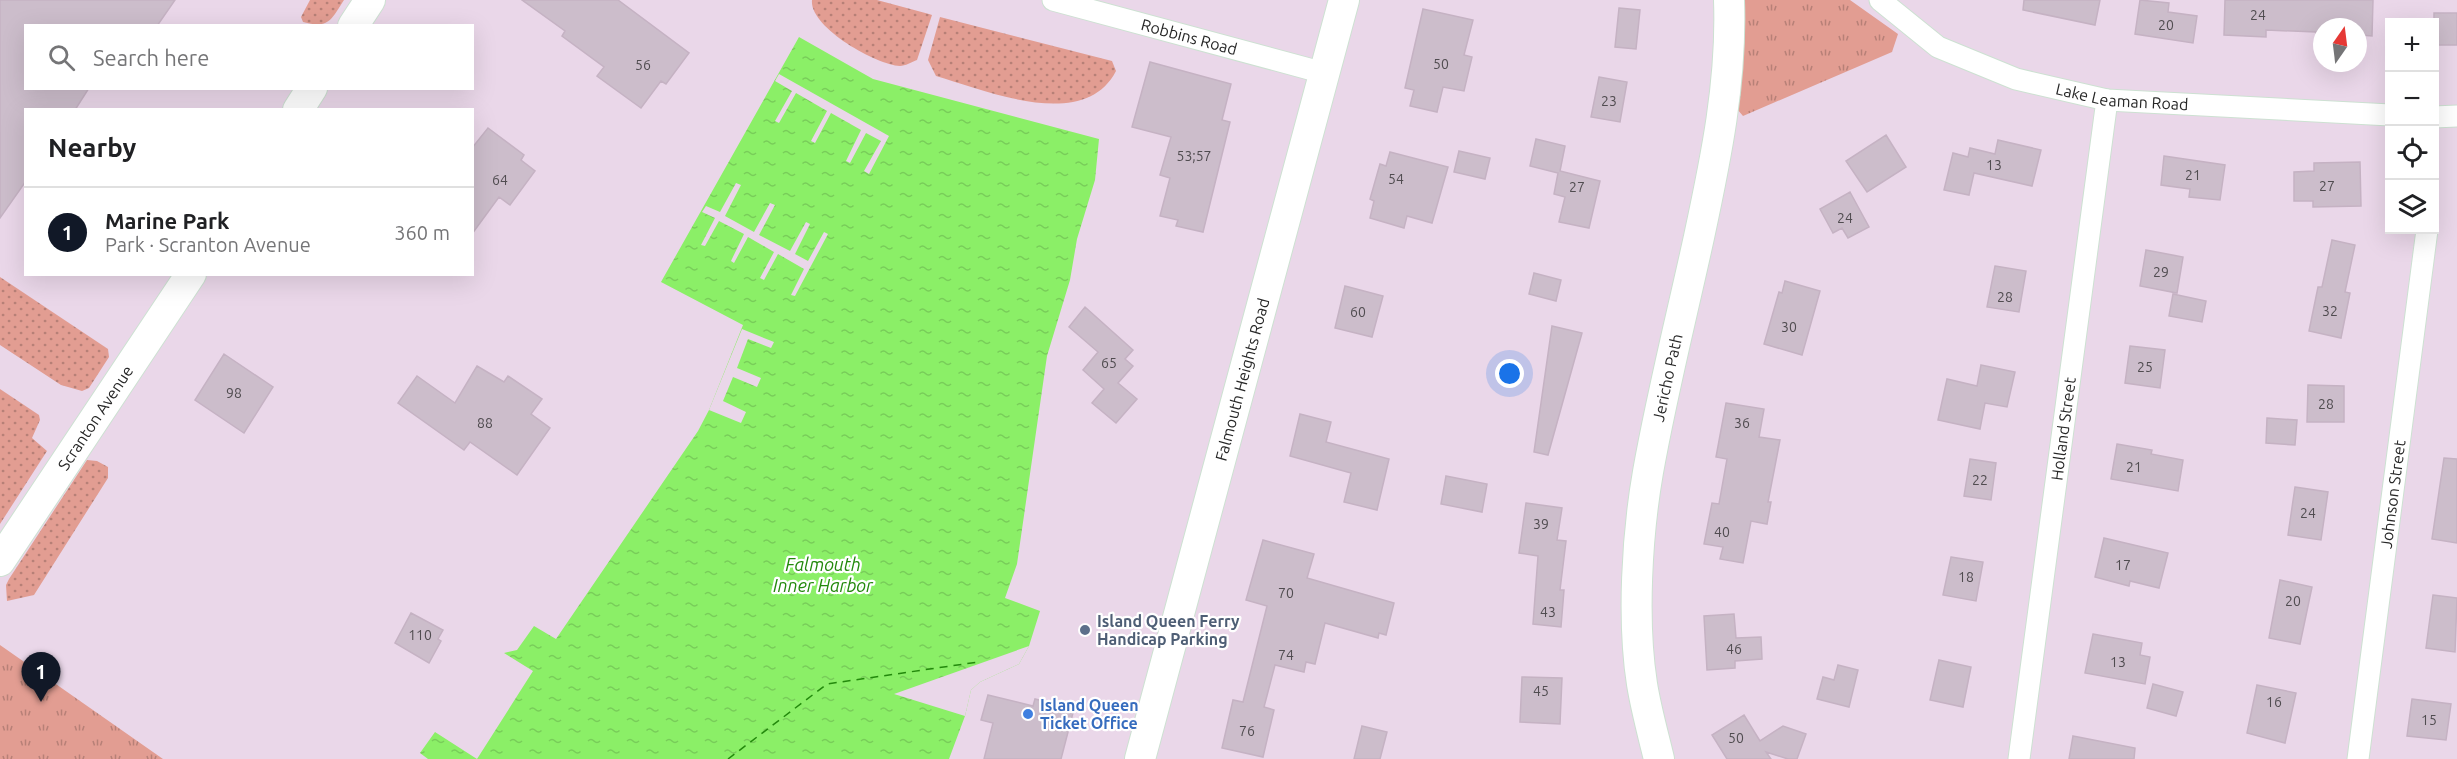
<!DOCTYPE html>
<meta charset="utf-8">
<style>
body{margin:0;font-family:Ubuntu,sans-serif;background:#f6f6f6;color:#202124}
.controls{position:absolute;right:18px;top:18px;display:grid;overflow:hidden;border-radius:0px;box-shadow:0 6px 24px #0002}
.controls button{width:54px;height:54px;display:grid;place-items:center;padding:0;border:0;border-bottom:2px solid #e0e0e0;background:#fff;color:#202124;font:30px sans-serif}
.compass{position:absolute;left:2313px;top:18px;width:54px;height:54px;border-radius:50%;background:#fff;box-shadow:0 6px 24px #0002;rotate:14deg}
.you{position:absolute;left:1510px;top:374px;width:21px;height:21px;margin:-15px;border:4px solid #fff;border-radius:50%;background:#1a73e8;box-shadow:0 0 0 9px #1a73e833}
.badge{display:grid;place-items:center;width:39px;height:39px;border-radius:50%;background:#111827;color:#fff;font-size:20px;font-weight:700}
.pin{position:absolute;translate:-50% -50px;filter:drop-shadow(0 2px 3px #0008)}
.pin::after{content:'';position:absolute;top:32px;width:21px;height:18px;background:inherit;clip-path:polygon(0 0,100% 0,50% 100%)}
.list{margin:0;padding:0;list-style:none}
h2{display:flex;justify-content:space-between;align-items:center;height:78px;margin:0;padding:0 24px;font-size:26px}
h2 small{font-size:20px;font-weight:400;color:#757577}
.list li{display:grid;grid-template-columns:39px 1fr auto;gap:18px;align-items:center;box-sizing:border-box;height:90px;padding:0 24px;border-top:2px solid #e0e0e0}
.list b{display:block;font-size:22px;white-space:nowrap}
.list p{margin:0;font-size:20px;white-space:nowrap;color:#757577}
.list em{font-size:20px;font-style:normal;color:#757577}
.icon{flex:none;width:33px;height:33px;fill:none;stroke:currentColor;stroke-width:2;stroke-linecap:round;stroke-linejoin:round}
.map{position:relative;flex:none;width:2457px;height:759px;overflow:hidden}
.search{position:absolute;background:#fff;box-shadow:0 6px 24px #0002;left:24px;top:24px;width:450px;height:66px;display:flex;align-items:center;gap:15px;box-sizing:border-box;padding:0 21px;border-radius:0px;color:#757577;font-size:22px}
.panel{position:absolute;background:#fff;box-shadow:0 6px 24px #0002;left:24px;top:108px;width:450px;height:168px;border-radius:0px}
.map>svg:first-child{display:block}
.grass{fill:url(#grass-dots)}
.park{fill:url(#park-tufts)}
.water{fill:url(#water-ripples)}
.pier{fill:#ead7e9}
.lines{fill:none;stroke-linecap:round;stroke-linejoin:round}
.ferry{stroke:#23890c;stroke-width:1.5;stroke-dasharray:8 6;stroke-linecap:butt}
.building{fill:#ccbdcb;stroke:#c5b2c3;stroke-width:1.5}
.street-casing{stroke:#cde1d2;stroke-width:23}
.secondary-casing{stroke:#cde1d2;stroke-width:32}
.street{stroke:#fff;stroke-width:21}
.secondary{stroke:#fff;stroke-width:30}
.service-dot{fill:#5c6f8a;stroke:#fff;stroke-width:2}
.shop-dot{fill:#3f7fe0;stroke:#fff;stroke-width:2}
.labels{text-anchor:middle;dominant-baseline:central;stroke-width:4.5;stroke-linejoin:round;paint-order:stroke}
.number-label{font-size:14px;fill:#504c50}
.street-label{font-size:16px;fill:#272727;stroke:#fff}
.service-label{font-size:16px;font-weight:bold;fill:#4e5e75;stroke:#fff;text-anchor:start}
.shop-label{font-size:16px;font-weight:bold;fill:#366cbe;stroke:#fff;text-anchor:start}
.water-label{font-size:18px;font-style:italic;fill:#23890c;stroke:#fff}
</style>
<div class="map">
<svg width="2457" height="759" viewBox="0 0 2457 759">
<defs>
<pattern id="grass-dots" width="8" height="8" patternUnits="userSpaceOnUse" patternTransform="scale(1.5)"><rect width="8" height="8" fill="#e29d92"/><path d="M2 2h.1M6 6h.1" fill="none" stroke="#b78077" stroke-width="1.8" stroke-linecap="round"/></pattern>
<pattern id="park-tufts" width="24" height="20" patternUnits="userSpaceOnUse" patternTransform="scale(1.5)"><rect width="24" height="20" fill="#e29d92"/><path d="M3 7l-1-3M5 7V3M7 7l1-3M15 17l-1-3M17 17v-4M19 17l1-3" fill="none" stroke="#b78077"/></pattern>
<pattern id="water-ripples" width="26" height="14" patternUnits="userSpaceOnUse" patternTransform="scale(1.5)"><rect width="26" height="14" fill="#8bef67"/><path d="M2 4q2-2 4 0t4 0M15 11q2-2 4 0t4 0" fill="none" stroke="#78cd59"/></pattern>
</defs>
<rect width="100%" height="100%" fill="#ead7e9"/>
<path class="grass" d="M310 0H344C331 20 329 29 303 22L301 17Z
M812 0H877L929 14 932 15 917 60C912 62 905 66 900 66 876 65 809 27 812 0Z
M940 17 1112 61 1116 71C1084 133 985 90 936 76L928 60Z
M0 277 108 349 109 357 89 388 82 391 61 385 0 345Z
M0 389 39 415 40 420 32 438 47 451 0 524Z
M87 460 97 461 108 467V478L34 595 7 601 6 585 9 579Z"/>
<path class="park" d="M1745 0H1850L1898 34 1892 52 1743 116 1737 109 1743 60Z
M0 645 163 759H0Z"/>
<path class="water" d="M799 37 873 79 1099 139 1095 180 1077 239 1070 280 1047 356 1017 564 1005 598 1040 611 1029 646 1019 664 980 682 971 690 965 716 949 759H428L420 753 435 732 477 759 533 671 504 653 517 650 534 626 556 639 698 431 709 410 743 325 661 282Z"/>
<path class="pier" d="M779 74 889 136 869 174 864 171 881 141 866 133 850 163 846 161 861 130 831 113 815 143 811 141 827 111 796 93 779 123 775 121 792 91 775 81Z
M736 183 741 185 725 216 754 232 770 203 775 205 759 235 790 251 806 222 810 224 795 254 808 261 824 232 828 234 795 296 791 295 804 269 778 254 764 280 760 278 774 252 748 237 734 263 731 261 744 234 719 221 705 246 701 245 715 218 702 212 706 206 720 212Z
M742 329 774 342 771 348 748 339 737 368 761 378 757 387 733 377 723 401 746 412 741 423 709 410Z
M1029 646 1019 664 980 682 971 690 965 716 894 694Z"/>
<g class="lines">
<path class="ferry" d="M728 759 827 684 978 662"/>
</g>
<path class="building" d="M0 0H175L157 26H26V88H89L75 110H26V181L0 218Z
M522 0H618L689 53 666 84 661 81 641 108 597 76 604 67 562 36 565 31Z
M2024 0H2100L2095 25 2023 10Z
M2140 0 2169 3 2168 12 2197 16 2193 43 2135 34Z
M2225 0H2373L2372 36 2360 35V50L2358 27H2322V49L2316 48V32L2266 30V37L2224 35Z
M1619 8 1640 10 1636 49 1615 47Z
M1423 9 1473 20 1464 55 1472 57 1464 91 1443 87 1437 112 1410 106 1414 90 1405 88Z
M2434 13H2457V45H2434Z
M1150 62 1231 84 1222 120 1230 122 1203 232 1176 226 1178 220 1160 216 1170 178 1160 175 1171 137 1132 127Z
M1599 77 1627 82 1620 122 1591 117Z
M488 128 524 155 521 160 535 171 510 205 499 197 472 234V148Z
M1886 135 1906 167 1867 192 1846 161Z
M1536 139 1565 146 1560 171 1600 181 1589 228 1559 222 1565 197 1554 194 1558 173 1530 166Z
M1998 140 2041 150 2032 186 1974 173 1969 195 1944 190 1953 153 1968 157 1970 148 1995 154Z
M1459 151 1490 158 1485 179 1454 172Z
M1390 152 1448 167 1432 223 1407 216 1404 228 1370 218 1374 201 1370 199 1380 164 1386 166Z
M2164 156 2225 165 2220 200 2189 197 2190 189 2161 185Z
M2360 162 2361 206 2313 207V201H2294V172L2314 171V163Z
M1850 192 1869 227 1848 238 1842 228 1833 233 1820 209Z
M2332 240 2355 245 2345 292 2350 293 2341 338 2309 331 2318 287H2322Z
M2146 250 2183 257 2177 293 2140 286Z
M1995 266 2026 271 2019 312 1987 307Z
M1534 273 1561 280 1556 301 1529 294Z
M1785 281 1820 291 1802 355 1764 344 1779 292 1782 293Z
M1345 286 1383 296 1372 337 1335 328Z
M2173 294 2206 301 2202 322 2169 316Z
M1085 307 1133 350 1125 359 1133 366 1118 383 1137 399 1116 423 1092 403 1104 389 1083 370 1098 352 1069 327Z
M1552 326 1582 333 1548 455 1534 452Z
M2130 346 2165 350 2160 388 2125 383Z
M224 354 273 387 244 433 195 400Z
M1981 365 2015 372 2007 407 1985 403 1980 429 1938 420 1947 379 1977 386Z
M477 366 504 382 508 376 542 399 531 414 550 428 517 475 470 442 464 450 398 403 417 376 455 403Z
M2308 385 2344 386V422H2307Z
M1726 403 1764 409 1759 437 1780 440 1768 502H1771L1767 524 1751 521 1743 563 1720 559 1723 547 1704 544 1712 503 1719 504 1727 459 1716 457Z
M1300 414 1331 422 1326 442 1389 459 1377 510 1344 502 1351 473 1290 456Z
M2267 418 2297 420 2295 445 2266 443Z
M2117 444 2152 450 2151 454 2183 460 2178 491 2111 479Z
M2444 458 2457 459V543L2432 539Z
M1970 459 1996 463 1991 500 1964 496Z
M1446 476 1487 484 1482 512 1441 504Z
M2295 487 2328 492 2321 540 2288 535Z
M1526 503 1562 508 1557 540 1566 541 1560 590H1564L1561 627 1533 624 1538 556 1519 553Z
M2104 538 2168 553 2159 588 2130 581 2129 586 2095 577Z
M1263 540 1314 554 1307 578 1394 603 1386 635 1379 633 1378 638 1325 623 1315 664 1306 662 1304 672 1275 665 1264 707 1274 710 1263 757 1222 748 1233 700 1243 702 1267 606 1246 600Z
M1951 557 1983 562 1976 601 1943 595Z
M2280 580 2312 587 2300 644 2269 638Z
M2433 595 2457 598 2455 652 2426 648Z
M411 613 443 630 438 639 441 641 429 663 395 643Z
M1734 614 1736 638 1761 637 1762 659 1735 661V668L1707 670 1704 616Z
M2093 634 2142 643 2140 655 2150 657 2145 684 2085 673Z
M1939 660 1971 667 1963 707 1930 700Z
M1838 665 1858 670 1849 707 1817 699 1823 677 1834 680Z
M1522 677 1562 678 1560 724 1520 722Z
M2153 684 2183 692 2176 716 2147 708Z
M2257 685 2296 693 2285 743 2247 733Z
M988 695 1033 706 1035 699 1074 709 1061 759H984L993 723 981 720Z
M2412 699 2451 704 2446 740 2407 736Z
M1744 715 1760 741 1783 726 1806 734 1797 759H1788L1766 752 1771 759H1727L1712 735Z
M1362 726 1387 732 1380 759H1354Z
M2073 736 2135 748 2134 759H2069Z"/>
<g class="lines">
<defs>
<g id="street">
<path id="s1" d="M1053 0 1324 73"/>
<path id="s2" d="M1880 0 1938 47 2016 79 2107 100 2390 115"/>
<path d="M2434 117 2457 116"/>
<path id="s3" d="M2019 759 2107 100"/>
<path id="s4" d="M2358 759 2427 230"/>
</g>
<g id="secondary">
<path d="M353 26 370 0"/>
<path d="M298 110 312 88"/>
<path id="s5" d="M0 561 191 274"/>
<path id="s6" d="M1140 759 1344 0"/>
<path id="s7" d="M1659 759C1653 734 1646 709 1642 684 1632 620 1637 535 1648 472 1662 393 1682 315 1699 237 1716 158 1732 81 1729 0"/>
</g>
</defs>
<use href="#street" class="street-casing"/>
<use href="#secondary" class="secondary-casing"/>
<use href="#street" class="street"/>
<use href="#secondary" class="secondary"/>
</g>
<circle class="service-dot" cx="1085" cy="630" r="6"/>
<circle class="shop-dot" cx="1028" cy="714" r="6"/>
<g class="labels">
<g class="number-label">
<text x="2258" y="15">24</text>
<text x="2166" y="25">20</text>
<text x="1441" y="64">50</text>
<text x="643" y="65">56</text>
<text x="1609" y="101">23</text>
<text x="1194" y="156">53;57</text>
<text x="1994" y="165">13</text>
<text x="2193" y="175">21</text>
<text x="1396" y="179">54</text>
<text x="500" y="180">64</text>
<text x="2327" y="186">27</text>
<text x="1577" y="187">27</text>
<text x="1845" y="218">24</text>
<text x="2161" y="272">29</text>
<text x="2005" y="297">28</text>
<text x="2330" y="311">32</text>
<text x="1358" y="312">60</text>
<text x="1789" y="327">30</text>
<text x="1109" y="363">65</text>
<text x="2145" y="367">25</text>
<text x="234" y="393">98</text>
<text x="2326" y="404">28</text>
<text x="485" y="423">88</text>
<text x="1742" y="423">36</text>
<text x="2134" y="467">21</text>
<text x="1980" y="480">22</text>
<text x="2308" y="513">24</text>
<text x="1541" y="524">39</text>
<text x="1722" y="532">40</text>
<text x="2123" y="565">17</text>
<text x="1966" y="577">18</text>
<text x="1286" y="593">70</text>
<text x="2293" y="601">20</text>
<text x="1548" y="612">43</text>
<text x="420" y="635">110</text>
<text x="1734" y="649">46</text>
<text x="1286" y="655">74</text>
<text x="2118" y="662">13</text>
<text x="1541" y="691">45</text>
<text x="2274" y="702">16</text>
<text x="2429" y="720">15</text>
<text x="1247" y="731">76</text>
<text x="1736" y="738">50</text>
</g>
<g class="street-label">
<text stroke="none"><textPath href="#s1" startOffset="141">Robbins Road</textPath></text>
<text stroke="none"><textPath href="#s2" startOffset="267">Lake Leaman Road</textPath></text>
<text stroke="none"><textPath href="#s7" startOffset="386">Jericho Path</textPath></text>
<text stroke="none"><textPath href="#s6" startOffset="393">Falmouth Heights Road</textPath></text>
<text stroke="none"><textPath href="#s5" startOffset="172">Scranton Avenue</textPath></text>
<text stroke="none"><textPath href="#s3" startOffset="333">Holland Street</textPath></text>
<text stroke="none"><textPath href="#s4" startOffset="267">Johnson Street</textPath></text>
</g>
<g class="service-label">
<text x="1097" y="621">Island Queen Ferry<tspan x="1097" dy="18">Handicap Parking</tspan></text>
</g>
<g class="shop-label">
<text x="1040" y="705">Island Queen<tspan x="1040" dy="18">Ticket Office</tspan></text>
</g>
<g class="water-label">
<text x="823" y="564">Falmouth<tspan x="823" dy="21">Inner Harbor</tspan></text>
</g>
</g>
</svg>
<div class="controls">
<button>+</button>
<button>−</button>
<button><svg class="icon" aria-label="locate" viewBox="0 0 24 24"><circle cx="12" cy="12" r="6"/><path d="M12 2v4M12 18v4M2 12h4M18 12h4"/></svg></button>
<button><svg class="icon" aria-label="layers" viewBox="0 0 24 24"><path d="M12 4l9 5-9 5-9-5zM3 14l9 5 9-5"/></svg></button>
</div>
<svg class="compass" viewBox="-18 -18 36 36"><path d="M0-13l5 13h-10z" fill="#e53935"/><path d="M0 13l5-13h-10z" fill="#757577"/></svg>
<div class="you"></div>
<div class="pin badge" style="left:41px;top:702px">1</div>
<div class="search"><svg class="icon" aria-label="search" viewBox="0 0 24 24"><circle cx="10" cy="10" r="6"/><path d="M15 15l6 6"/></svg>Search here</div>
<section class="panel">
<h2>Nearby<small></small></h2>
<ul class="list">
<li><span class="badge">1</span><div><b>Marine Park</b><p>Park · Scranton Avenue</p></div><em>360 m</em></li>
</ul>
</section>
</div>
